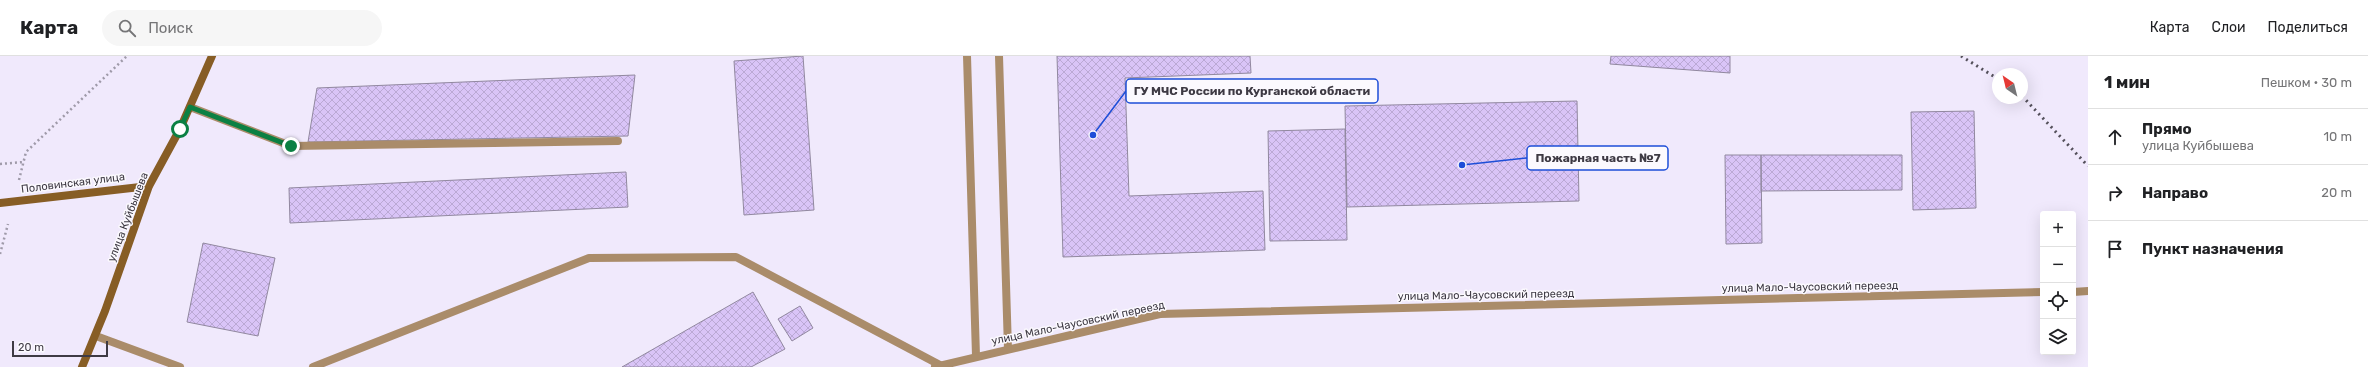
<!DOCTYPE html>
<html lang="ru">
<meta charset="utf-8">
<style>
body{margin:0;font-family:Rubik,sans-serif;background:#f6f6f6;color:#202124}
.controls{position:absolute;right:12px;bottom:12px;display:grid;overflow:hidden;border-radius:4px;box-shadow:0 4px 16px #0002}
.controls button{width:36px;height:36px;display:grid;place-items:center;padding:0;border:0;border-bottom:1px solid #e0e0e0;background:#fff;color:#202124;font:20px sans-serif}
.compass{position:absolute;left:1992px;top:12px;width:36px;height:36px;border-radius:50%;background:#fff;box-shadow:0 4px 16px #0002;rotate:325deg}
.scale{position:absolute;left:12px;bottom:10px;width:96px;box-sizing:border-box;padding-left:4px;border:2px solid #3e3a44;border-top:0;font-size:11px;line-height:14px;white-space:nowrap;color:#3e3a44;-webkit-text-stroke:3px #fbf9fe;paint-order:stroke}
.stop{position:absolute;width:12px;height:12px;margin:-9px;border:3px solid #0b8043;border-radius:50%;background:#fff}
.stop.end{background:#0b8043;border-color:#fff;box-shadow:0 1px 4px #0008}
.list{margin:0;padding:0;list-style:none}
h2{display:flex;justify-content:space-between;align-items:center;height:52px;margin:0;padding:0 16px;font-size:17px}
h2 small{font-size:13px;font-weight:400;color:#757577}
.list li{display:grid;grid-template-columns:26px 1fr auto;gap:12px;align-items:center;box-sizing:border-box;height:56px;padding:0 16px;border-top:1px solid #e0e0e0}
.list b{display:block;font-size:15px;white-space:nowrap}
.list p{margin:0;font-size:13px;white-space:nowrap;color:#757577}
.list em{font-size:13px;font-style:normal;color:#757577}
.icon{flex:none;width:22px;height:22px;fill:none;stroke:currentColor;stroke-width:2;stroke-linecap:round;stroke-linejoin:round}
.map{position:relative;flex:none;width:2088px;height:311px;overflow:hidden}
header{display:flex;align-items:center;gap:24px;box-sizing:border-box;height:56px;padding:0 20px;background:#fff;border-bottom:1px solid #e0e0e0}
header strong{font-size:19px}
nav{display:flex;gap:22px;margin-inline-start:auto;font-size:14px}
.search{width:280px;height:36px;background:#f6f6f6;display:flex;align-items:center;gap:10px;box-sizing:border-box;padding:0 14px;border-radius:22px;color:#757577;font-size:15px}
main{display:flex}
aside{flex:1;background:#fff}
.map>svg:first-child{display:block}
.building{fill:url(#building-cross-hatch);stroke:#91889f}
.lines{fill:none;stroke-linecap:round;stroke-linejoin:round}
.path{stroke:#9f9aa9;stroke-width:2.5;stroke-dasharray:2 3;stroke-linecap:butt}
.service{stroke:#aa8c6a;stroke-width:8}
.minor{stroke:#aa8c6a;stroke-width:8}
.secondary{stroke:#875d25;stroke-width:8}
.rail{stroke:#54505b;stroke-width:3;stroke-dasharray:2 4;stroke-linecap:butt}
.route{stroke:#0b8043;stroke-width:5}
.labels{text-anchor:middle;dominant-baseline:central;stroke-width:3;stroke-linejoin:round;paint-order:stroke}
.street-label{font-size:11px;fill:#3e3a44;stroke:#fbf9fe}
.leader{fill:none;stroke:#1d4ed8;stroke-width:1.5}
.callout-dot{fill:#1d4ed8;stroke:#fbf9fe;stroke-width:1.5}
.callout{fill:#fbf9fe;stroke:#1d4ed8;stroke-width:1.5}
.callout-label{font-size:12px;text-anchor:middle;font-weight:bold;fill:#3e3a44}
</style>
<header>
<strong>Карта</strong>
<div class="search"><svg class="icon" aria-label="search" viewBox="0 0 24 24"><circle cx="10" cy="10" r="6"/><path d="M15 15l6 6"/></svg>Поиск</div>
<nav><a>Карта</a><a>Слои</a><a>Поделиться</a></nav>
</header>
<main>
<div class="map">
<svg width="2088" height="311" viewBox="0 0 2088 311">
<defs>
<pattern id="building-cross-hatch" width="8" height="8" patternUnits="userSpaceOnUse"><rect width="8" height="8" fill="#d9c4f7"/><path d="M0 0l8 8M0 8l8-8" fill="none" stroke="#bba9d5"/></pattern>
</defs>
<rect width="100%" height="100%" fill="#f0e9fc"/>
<path class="building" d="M803 0 814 154 744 159 734 5Z
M1057 0H1250L1251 17 1125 22 1129 140 1263 135 1265 194 1063 201Z
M1611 0H1730V17L1610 8Z
M635 19 628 80 308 86 317 32Z
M1577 45 1579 145 1347 151 1345 50Z
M1974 55 1976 152 1913 154 1911 56Z
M1345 73 1347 184 1270 185 1268 75Z
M1725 99H1761L1762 187 1726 188Z
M1761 99H1902V134L1761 135Z
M626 116 628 151 290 167 289 132Z
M203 187 275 202 258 280 187 266Z
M753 236 785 293 751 311H622Z
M800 250 813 272 792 285 778 263Z"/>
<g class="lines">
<path class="path" d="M0 108 24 106
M19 124 26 96 127 0
M0 198 8 168"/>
<path class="service" d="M967 0 976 300
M999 0 1008 293
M190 51 291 90 618 85
M96 280 180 311
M313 311 589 202 736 201 940 309"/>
<path class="minor" d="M2073 236 2088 235
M935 311 1160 258 2043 236"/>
<path class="secondary" d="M0 147 149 130
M82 311 105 255 149 130 180 73 212 0"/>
<path class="rail" d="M1961 0 1998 23
M2022 40 2088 110"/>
</g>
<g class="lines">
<path class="route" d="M180 73 190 51 291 90"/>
</g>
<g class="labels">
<g class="street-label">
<text transform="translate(73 127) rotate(-7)">Половинская улица</text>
<text transform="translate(128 161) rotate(-69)">улица Куйбышева</text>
<text transform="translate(1810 231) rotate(-1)">улица Мало-Чаусовский переезд</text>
<text transform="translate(1486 239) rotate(-1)">улица Мало-Чаусовский переезд</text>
<text transform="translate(1078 267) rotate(-12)">улица Мало-Чаусовский переезд</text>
</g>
</g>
<path class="leader" d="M1093 79L1126 35M1462 109L1527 102"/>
<g class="callout-dot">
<circle cx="1093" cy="79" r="4"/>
<circle cx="1462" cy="109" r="4"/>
</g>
<g class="callout">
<rect x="1126" y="23" width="252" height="24" rx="4"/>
<rect x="1527" y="90" width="141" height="24" rx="4"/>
</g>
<g class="callout-label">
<text x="1252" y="39">ГУ МЧС России по Курганской области</text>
<text x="1598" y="106">Пожарная часть №7</text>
</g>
</svg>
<div class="controls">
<button>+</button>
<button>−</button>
<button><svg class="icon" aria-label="locate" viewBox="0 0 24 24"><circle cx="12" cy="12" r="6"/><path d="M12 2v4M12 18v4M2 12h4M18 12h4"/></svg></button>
<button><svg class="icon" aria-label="layers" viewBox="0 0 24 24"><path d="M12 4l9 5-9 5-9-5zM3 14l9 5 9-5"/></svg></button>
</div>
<svg class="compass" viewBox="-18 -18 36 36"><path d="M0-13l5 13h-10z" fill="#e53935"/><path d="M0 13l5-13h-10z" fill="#757577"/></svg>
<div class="scale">20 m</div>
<div class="stop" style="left:180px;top:73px"></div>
<div class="stop end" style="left:291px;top:90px"></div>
</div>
<aside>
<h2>1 мин<small>Пешком · 30 m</small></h2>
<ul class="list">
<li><svg class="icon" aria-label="ahead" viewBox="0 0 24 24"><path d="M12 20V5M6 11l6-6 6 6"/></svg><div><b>Прямо</b><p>улица Куйбышева</p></div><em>10 m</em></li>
<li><svg class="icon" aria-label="right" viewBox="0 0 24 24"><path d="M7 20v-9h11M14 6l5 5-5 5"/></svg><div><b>Направо</b></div><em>20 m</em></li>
<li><svg class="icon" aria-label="arrive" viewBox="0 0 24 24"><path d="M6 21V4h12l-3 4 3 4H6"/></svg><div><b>Пункт назначения</b></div></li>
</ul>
</aside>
</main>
